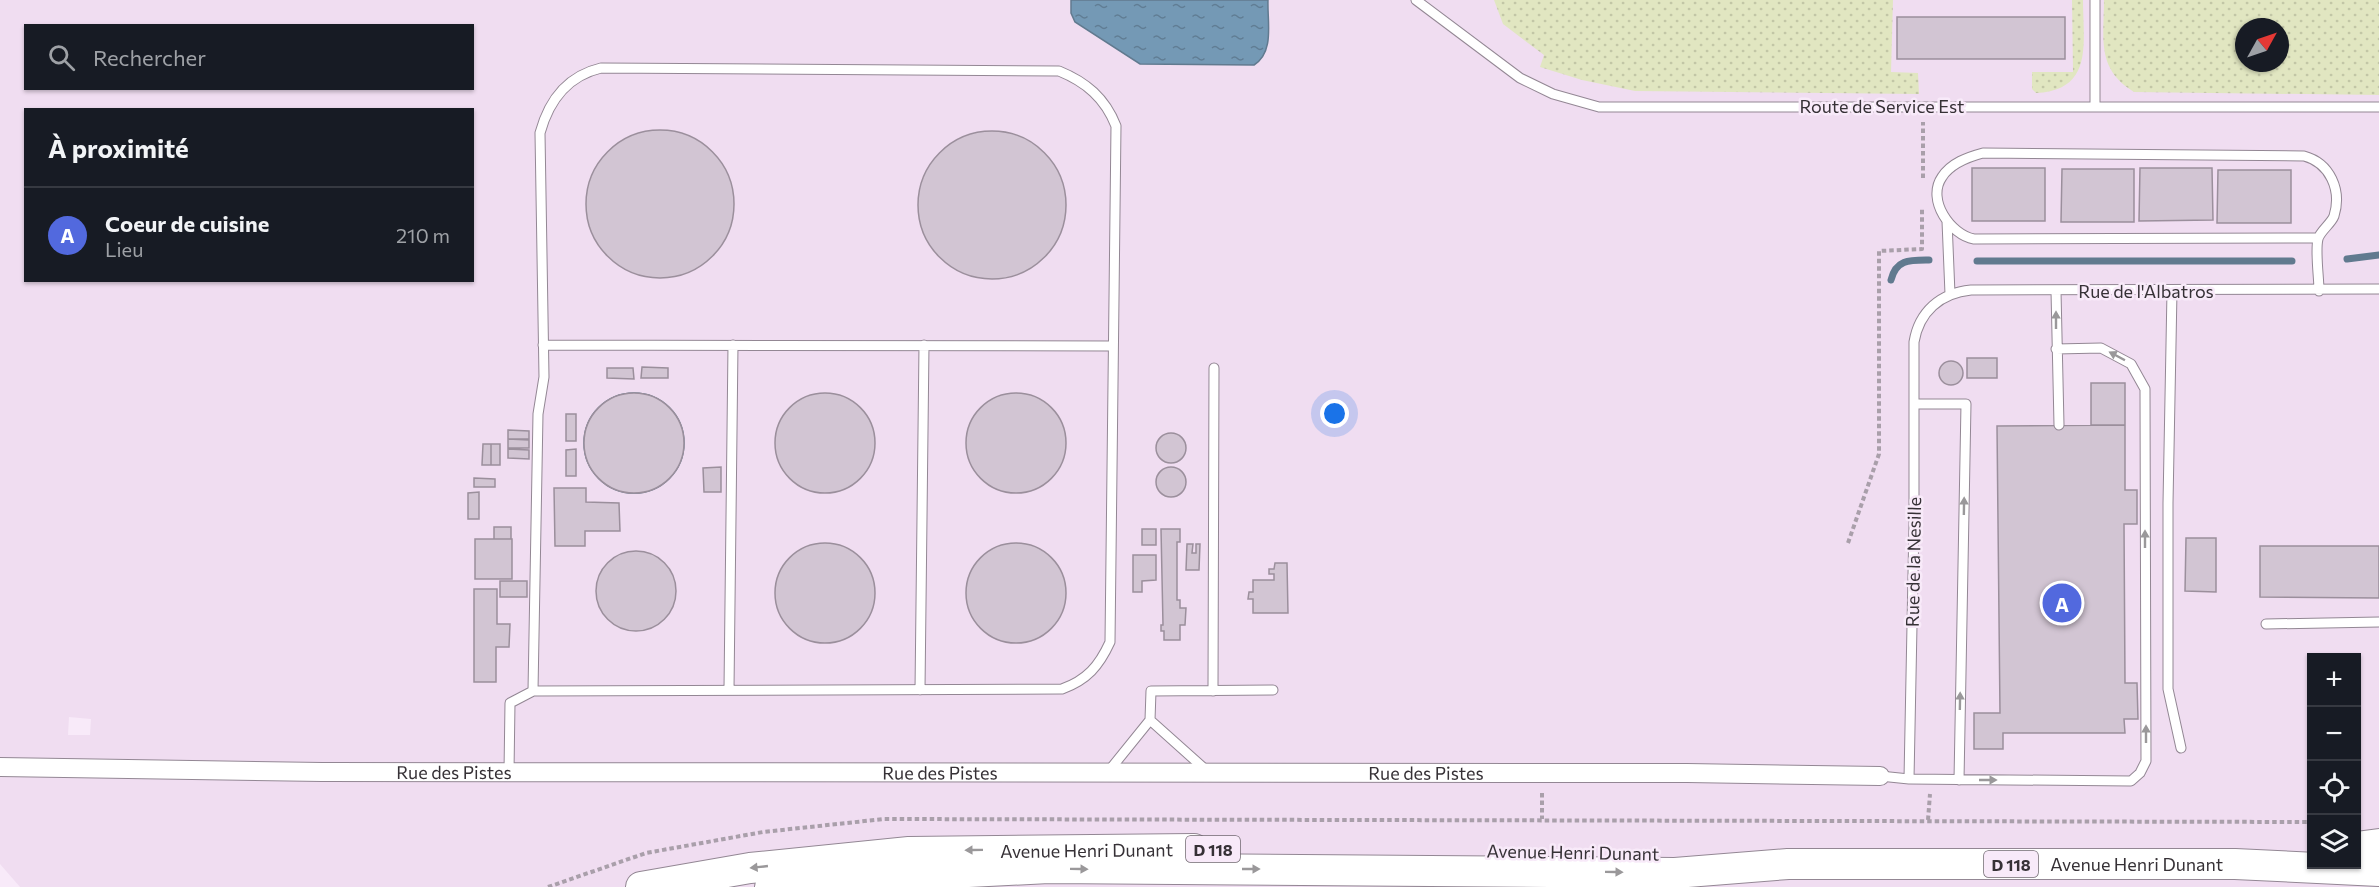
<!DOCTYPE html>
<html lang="fr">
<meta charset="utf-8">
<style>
body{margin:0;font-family:Commissioner,sans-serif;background:#20242c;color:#f1f3f6}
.controls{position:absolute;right:18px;bottom:18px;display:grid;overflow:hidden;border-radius:0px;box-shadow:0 2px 4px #0004}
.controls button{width:54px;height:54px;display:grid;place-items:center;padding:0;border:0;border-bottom:2px solid #363941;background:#171b24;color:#f1f3f6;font:30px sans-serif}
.compass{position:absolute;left:2235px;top:18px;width:54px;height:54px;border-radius:50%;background:#171b24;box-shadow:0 2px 4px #0004;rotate:50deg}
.you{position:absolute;left:1335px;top:414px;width:21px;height:21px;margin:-15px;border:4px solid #fff;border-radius:50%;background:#1a73e8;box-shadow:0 0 0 9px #1a73e833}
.badge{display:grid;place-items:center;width:39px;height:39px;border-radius:50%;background:#5269de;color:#fff;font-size:20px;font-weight:700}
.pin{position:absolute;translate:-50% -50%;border:3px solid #fff;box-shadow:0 2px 6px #0006}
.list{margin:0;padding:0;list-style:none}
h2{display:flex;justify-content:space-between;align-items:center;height:78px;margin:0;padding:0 24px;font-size:26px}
h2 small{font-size:20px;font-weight:400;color:#9ea1a6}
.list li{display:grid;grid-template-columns:39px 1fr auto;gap:18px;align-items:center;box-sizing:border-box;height:96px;padding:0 24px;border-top:2px solid #363941}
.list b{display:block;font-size:22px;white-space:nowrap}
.list p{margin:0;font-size:20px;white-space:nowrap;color:#9ea1a6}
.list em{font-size:20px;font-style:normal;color:#9ea1a6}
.icon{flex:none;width:33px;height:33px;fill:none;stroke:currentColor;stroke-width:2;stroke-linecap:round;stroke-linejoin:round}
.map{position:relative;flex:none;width:2379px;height:887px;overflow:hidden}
.search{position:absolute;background:#171b24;box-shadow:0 2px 4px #0004;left:24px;top:24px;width:450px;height:66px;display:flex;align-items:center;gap:15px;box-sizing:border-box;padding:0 21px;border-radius:0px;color:#9ea1a6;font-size:22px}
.panel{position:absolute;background:#171b24;box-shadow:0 2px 4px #0004;left:24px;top:108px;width:450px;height:174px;border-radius:0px}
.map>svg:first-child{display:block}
.built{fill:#f0ddf1;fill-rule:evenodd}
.grass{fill:url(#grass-dots);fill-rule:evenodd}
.water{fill:url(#water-ripples);stroke:#617a8f;stroke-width:1.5}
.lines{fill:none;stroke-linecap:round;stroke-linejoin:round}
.stream{stroke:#617a8f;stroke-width:7}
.building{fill:#d2c5d3;stroke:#9b8f9c;stroke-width:1.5}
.service-casing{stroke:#938794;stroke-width:11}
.minor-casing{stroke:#938794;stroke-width:20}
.primary-casing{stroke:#938794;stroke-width:32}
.path{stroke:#a99faa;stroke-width:4;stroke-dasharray:4.5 3;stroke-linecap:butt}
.service{stroke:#fff;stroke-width:9}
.minor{stroke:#fff;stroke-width:18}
.primary{stroke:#fff;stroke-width:30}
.oneway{fill:#9a989a}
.labels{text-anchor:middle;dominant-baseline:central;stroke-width:5;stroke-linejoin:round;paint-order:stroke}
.shield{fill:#f8eaf9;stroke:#706870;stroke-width:1.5}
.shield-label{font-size:16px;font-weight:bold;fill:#363136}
.street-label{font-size:18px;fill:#363136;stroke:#f8eaf9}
</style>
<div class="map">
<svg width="2379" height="887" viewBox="0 0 2379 887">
<defs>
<pattern id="grass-dots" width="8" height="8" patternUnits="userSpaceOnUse" patternTransform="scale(1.5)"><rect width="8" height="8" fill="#e1e6c1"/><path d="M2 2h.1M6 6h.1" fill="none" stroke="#c2c6a6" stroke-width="1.8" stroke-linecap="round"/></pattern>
<pattern id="water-ripples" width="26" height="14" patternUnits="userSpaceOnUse" patternTransform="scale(1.5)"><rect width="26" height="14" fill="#7499b5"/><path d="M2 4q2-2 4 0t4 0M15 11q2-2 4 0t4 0" fill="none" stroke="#607d94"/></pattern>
</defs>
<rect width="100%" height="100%" fill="#f8eaf9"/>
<path class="built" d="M0 0H2379V887H20L0 864ZM26 26H472V88H26ZM2244 27H2280V63H2244ZM26 110H472V280H26ZM2312 658H2356V864H2312ZM69 717 91 719 90 735H68Z"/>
<path class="grass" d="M1494 0H1893L1891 72 1918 73 1919 94 1635 91 1582 80 1540 67 1544 55 1503 24Z
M2072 0H2083C2083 43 2094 90 2036 93L2032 89V72H2073Z
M2104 0H2379V95L2134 92C2096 69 2104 39 2104 0ZM2244 27H2280V63H2244Z"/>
<path class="water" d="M1071 0H1268C1267 21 1275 52 1254 65L1140 64 1075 22 1071 13Z
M584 443a50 50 0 1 1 100 0a50 50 0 1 1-100 0Z"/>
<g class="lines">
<path class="stream" d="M2347 259 2379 255
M1977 261H2292
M1891 280C1896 259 1910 260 1929 260"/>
</g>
<path class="building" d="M1897 17H2065V59H1897Z
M586 204a74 74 0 1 1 148 0a74 74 0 1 1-148 0Z
M918 205a74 74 0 1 1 148 0a74 74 0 1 1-148 0Z
M1972 168H2045V221H1972Z
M2140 168H2212L2213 220 2139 221Z
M2062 169H2134V222H2061Z
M2218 170H2291V223H2217Z
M1967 358H1997V378H1967Z
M1939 373a12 12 0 1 1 24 0a12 12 0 1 1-24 0Z
M642 367 668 368V378H641Z
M607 368H633L634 379 607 378Z
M2091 383H2125V425H2091Z
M775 443a50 50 0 1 1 100 0a50 50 0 1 1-100 0Z
M966 443a50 50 0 1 1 100 0a50 50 0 1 1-100 0Z
M584 443a50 50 0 1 1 100 0a50 50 0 1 1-100 0Z
M566 414H576V441H566Z
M2125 425V490H2137V524H2124L2125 683H2137L2138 719H2124L2125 733H2003V749H1974V713H2000L1997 426Z
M508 430 529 431V439H508Z
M1156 448a15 15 0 1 1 30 0a15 15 0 1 1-30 0Z
M508 439 529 440V448H508Z
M483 444H491V465H482Z
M491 444H500V465H491Z
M508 449 529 450V459L508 458Z
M576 449V476H566V450Z
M721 467V492H704L703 468Z
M1156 482a15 15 0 1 1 30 0a15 15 0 1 1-30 0Z
M474 478 495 479V487H474Z
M554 488H586V502L619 503 620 531H585V546H555Z
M479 492V519H468V493Z
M494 527H511V539H494Z
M1142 529H1156V545H1142Z
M1161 529H1180V542H1177V600H1180V608H1186L1185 625H1180V640H1164V631H1161V625H1163Z
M2186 538H2216V592L2185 591Z
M475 539H512V579H475Z
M966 593a50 50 0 1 1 100 0a50 50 0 1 1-100 0Z
M775 593a50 50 0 1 1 100 0a50 50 0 1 1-100 0Z
M1187 544H1193L1192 553H1196V544H1200L1199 570H1186Z
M2260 546H2379V598L2260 597Z
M596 591a40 40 0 1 1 80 0a40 40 0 1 1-80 0Z
M1133 555H1156V580L1142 581V592H1133Z
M1275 563H1287L1288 613H1253V599H1248L1249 592H1253V580H1274V574H1269V569H1274Z
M500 581H527V597H500Z
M474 589H497V624H510L509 647H496V682H474Z"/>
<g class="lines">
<defs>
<path id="service" d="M1416 0 1520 78 1553 94 1599 107H2379
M2095 0V105
M601 68 1059 71C1086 82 1105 98 1116 126L1110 642C1099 666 1087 680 1062 689L533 691 538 414 544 377 540 133C549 100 567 76 601 68Z
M1947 221 1950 294
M2318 238 1974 239C1951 235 1926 200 1942 177 1951 163 1968 157 1983 153L2304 156C2330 163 2342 190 2334 216 2331 224 2320 231 2318 239 2315 251 2319 277 2319 291
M2056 291 2059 425
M2172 291 2168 503V689L2181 748
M543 345 1113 346
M1915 404H1966L1959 780
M2266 624 2379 622
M729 689 733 345
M920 690 924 345
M1213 691 1214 368
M1207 771 1150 720 1151 691 1273 690
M509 772 510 703 533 691
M1108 772 1150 720
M1880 776 1909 779 1914 523V342C1919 312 1940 293 1971 290L2379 289
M1909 779 2131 781 2140 773 2146 761 2145 389 2131 364 2101 348 2056 349"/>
<g id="minor">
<path id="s1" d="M0 767 322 772 1687 773 1880 776"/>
</g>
<g id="primary">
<path d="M2356 847 2379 844"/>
<path id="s2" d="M641 887 750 868 909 852 1194 849"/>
<path id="s3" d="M770 887 828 879 1049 868 1675 873 1788 864H2235L2379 871"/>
</g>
</defs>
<use href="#service" class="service-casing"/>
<use href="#minor" class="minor-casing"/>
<use href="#primary" class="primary-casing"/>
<path class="path" d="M1923 178V122
M1848 543 1879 454V251L1922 249V209
M1542 793V819
M1928 820 1930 794
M548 887 646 853 763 832 884 819 2312 822"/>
<use href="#service" class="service"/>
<use href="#minor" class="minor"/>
<use href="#primary" class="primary"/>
</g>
<defs><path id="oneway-solid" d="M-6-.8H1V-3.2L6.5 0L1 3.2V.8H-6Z" transform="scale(1.5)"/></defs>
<g class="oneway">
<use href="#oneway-solid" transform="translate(2056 320) rotate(-90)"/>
<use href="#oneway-solid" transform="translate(2117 356) rotate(-152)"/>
<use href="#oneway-solid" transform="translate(1964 506) rotate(-89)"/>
<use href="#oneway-solid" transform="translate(2145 539) rotate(-90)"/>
<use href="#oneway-solid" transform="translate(1960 701) rotate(-89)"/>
<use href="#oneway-solid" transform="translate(2146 734) rotate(-90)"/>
<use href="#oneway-solid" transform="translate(1988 780)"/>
<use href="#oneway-solid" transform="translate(974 850) rotate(179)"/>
<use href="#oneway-solid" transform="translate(759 867) rotate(174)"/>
<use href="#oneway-solid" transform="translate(1079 869) rotate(1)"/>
<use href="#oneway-solid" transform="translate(1251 869)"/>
<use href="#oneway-solid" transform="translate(1614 872) rotate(1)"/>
</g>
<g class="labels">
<g class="shield">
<rect x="1186" y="836" width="54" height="26" rx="4.5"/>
<rect x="1984" y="851" width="54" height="26" rx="4.5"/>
</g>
<g class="shield-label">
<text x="1213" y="849">D 118</text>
<text x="2011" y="864">D 118</text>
</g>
<g class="street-label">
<text x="1882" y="106">Route de Service Est</text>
<text x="2146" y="291">Rue de l'Albatros</text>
<text transform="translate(1913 562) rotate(-89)">Rue de la Nesille</text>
<text stroke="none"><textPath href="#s1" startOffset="454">Rue des Pistes</textPath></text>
<text stroke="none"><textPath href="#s1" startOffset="940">Rue des Pistes</textPath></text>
<text stroke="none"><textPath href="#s1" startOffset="1426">Rue des Pistes</textPath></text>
<text stroke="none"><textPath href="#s2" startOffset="448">Avenue Henri Dunant</textPath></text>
<text transform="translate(1573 852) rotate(1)">Avenue Henri Dunant</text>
<text stroke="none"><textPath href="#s3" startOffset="1368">Avenue Henri Dunant</textPath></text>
</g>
</g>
</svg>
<div class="controls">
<button>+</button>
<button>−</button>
<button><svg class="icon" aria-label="locate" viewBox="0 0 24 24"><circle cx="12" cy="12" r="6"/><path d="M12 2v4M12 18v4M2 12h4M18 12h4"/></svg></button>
<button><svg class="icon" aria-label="layers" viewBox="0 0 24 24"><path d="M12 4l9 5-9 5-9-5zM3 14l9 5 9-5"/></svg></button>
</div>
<svg class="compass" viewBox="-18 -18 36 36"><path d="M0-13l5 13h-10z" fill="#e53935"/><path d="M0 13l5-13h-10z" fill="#9ea1a6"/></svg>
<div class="you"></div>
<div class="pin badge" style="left:2062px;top:603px">A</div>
<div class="search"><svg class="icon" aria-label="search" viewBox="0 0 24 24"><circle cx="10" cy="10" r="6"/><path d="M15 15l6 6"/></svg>Rechercher</div>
<section class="panel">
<h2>À proximité<small></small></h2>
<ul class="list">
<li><span class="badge">A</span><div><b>Coeur de cuisine</b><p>Lieu</p></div><em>210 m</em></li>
</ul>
</section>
</div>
